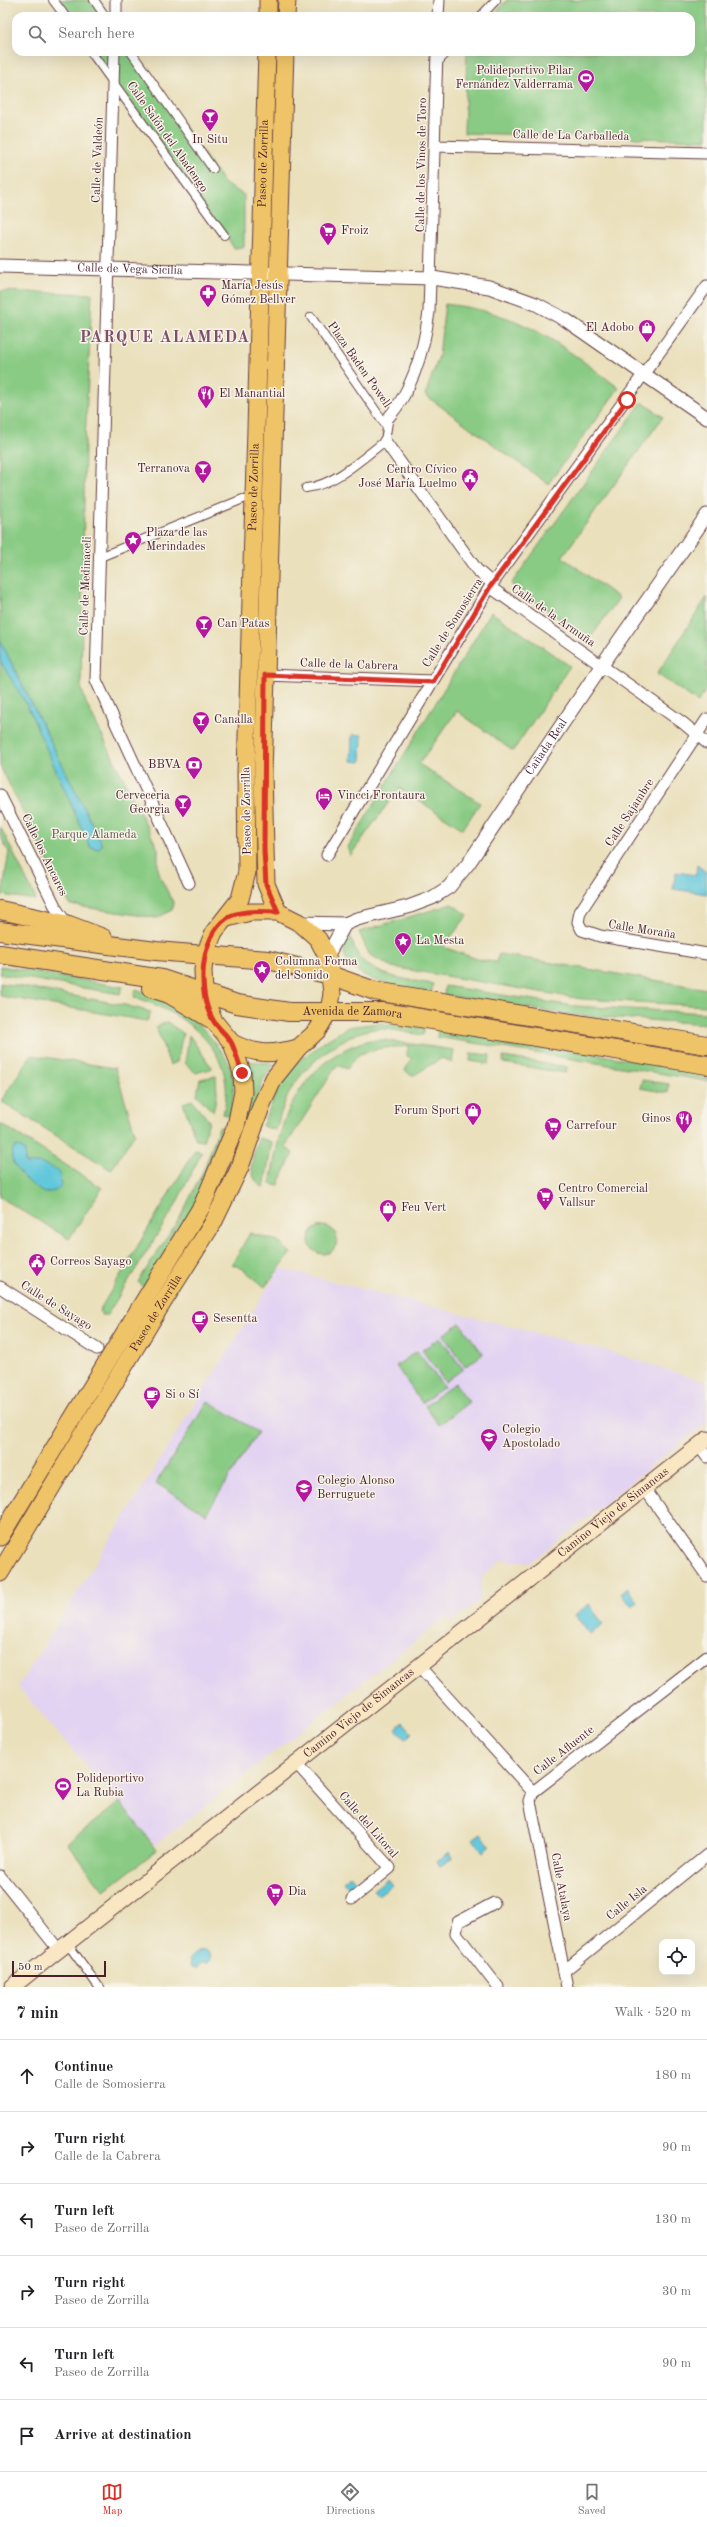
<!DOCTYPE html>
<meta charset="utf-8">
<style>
body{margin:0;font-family:"Old Standard TT",serif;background:#f2f2f2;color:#202124}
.controls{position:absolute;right:12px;bottom:12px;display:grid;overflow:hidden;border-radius:8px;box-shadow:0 4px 16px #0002}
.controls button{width:36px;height:36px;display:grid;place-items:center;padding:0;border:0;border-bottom:1px solid #e0e0e0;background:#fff;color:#202124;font:20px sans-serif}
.scale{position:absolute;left:12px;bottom:10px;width:94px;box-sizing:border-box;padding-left:4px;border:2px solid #4a1f2b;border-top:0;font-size:11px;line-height:14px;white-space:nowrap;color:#4a1f2b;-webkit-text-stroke:3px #f7f3e8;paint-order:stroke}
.stop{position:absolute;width:12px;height:12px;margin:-9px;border:3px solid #d93025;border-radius:50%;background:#fff}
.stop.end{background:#d93025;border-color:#fff;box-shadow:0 1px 4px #0008}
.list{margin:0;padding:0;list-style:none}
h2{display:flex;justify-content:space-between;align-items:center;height:52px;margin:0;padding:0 16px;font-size:17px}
h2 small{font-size:13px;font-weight:400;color:#757577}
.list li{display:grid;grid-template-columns:26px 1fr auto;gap:12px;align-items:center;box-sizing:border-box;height:72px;padding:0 16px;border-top:1px solid #e0e0e0}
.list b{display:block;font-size:15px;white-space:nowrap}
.list p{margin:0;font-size:13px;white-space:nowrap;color:#757577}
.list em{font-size:13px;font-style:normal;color:#757577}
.icon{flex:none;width:22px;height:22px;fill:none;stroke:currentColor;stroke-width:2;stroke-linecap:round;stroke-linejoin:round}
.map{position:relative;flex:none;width:707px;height:1987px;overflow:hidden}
.search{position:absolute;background:#fff;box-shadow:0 4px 16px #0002;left:12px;right:12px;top:12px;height:44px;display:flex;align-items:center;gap:10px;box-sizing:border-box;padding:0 14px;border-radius:12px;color:#757577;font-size:15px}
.sheet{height:484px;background:#fff}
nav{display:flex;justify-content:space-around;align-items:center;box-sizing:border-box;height:56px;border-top:1px solid #e0e0e0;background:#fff;font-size:11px;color:#757577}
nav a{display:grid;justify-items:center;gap:2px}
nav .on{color:#d93025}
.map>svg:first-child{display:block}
.built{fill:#e3d3f2}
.green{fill:#89cb84;stroke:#6a7558}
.water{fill:#5fc7db;stroke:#547383}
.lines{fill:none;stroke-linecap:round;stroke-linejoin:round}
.pedestrian-casing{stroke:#623c41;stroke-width:10}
.minor-casing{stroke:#623c41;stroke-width:13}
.tertiary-casing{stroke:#623c41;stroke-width:15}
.secondary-casing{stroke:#623c41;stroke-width:17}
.primary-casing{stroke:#623c41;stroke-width:19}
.trunk-casing{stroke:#623c41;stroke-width:20}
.pedestrian{stroke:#fff;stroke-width:8}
.minor{stroke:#fff;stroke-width:11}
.tertiary{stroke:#fff;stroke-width:13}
.secondary{stroke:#f9e7c3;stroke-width:15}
.primary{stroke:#efc469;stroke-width:17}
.trunk{stroke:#efc469;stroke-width:18}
.route{stroke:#d93025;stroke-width:5}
.labels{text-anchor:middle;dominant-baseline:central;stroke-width:3;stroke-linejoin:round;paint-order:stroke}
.poi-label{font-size:12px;fill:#4a1f2b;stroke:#f7f3e8;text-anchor:start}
.street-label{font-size:12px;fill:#4a1f2b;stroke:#f7f3e8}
.park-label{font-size:12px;fill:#5d5346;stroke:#f7f3e8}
.district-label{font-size:16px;font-weight:bold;letter-spacing:1px;fill:#804e6a;stroke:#f7f3e8}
</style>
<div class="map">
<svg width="707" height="1987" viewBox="0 0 707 1987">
<rect width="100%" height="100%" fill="#f7f3e8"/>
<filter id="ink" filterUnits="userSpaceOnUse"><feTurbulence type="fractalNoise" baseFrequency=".025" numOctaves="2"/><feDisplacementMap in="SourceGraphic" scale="8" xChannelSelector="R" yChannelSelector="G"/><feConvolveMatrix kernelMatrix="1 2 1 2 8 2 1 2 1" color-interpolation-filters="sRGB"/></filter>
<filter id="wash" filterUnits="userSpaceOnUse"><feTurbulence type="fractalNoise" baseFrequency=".012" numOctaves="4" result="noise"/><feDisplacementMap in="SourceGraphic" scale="16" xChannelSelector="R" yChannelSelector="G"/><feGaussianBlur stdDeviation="0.9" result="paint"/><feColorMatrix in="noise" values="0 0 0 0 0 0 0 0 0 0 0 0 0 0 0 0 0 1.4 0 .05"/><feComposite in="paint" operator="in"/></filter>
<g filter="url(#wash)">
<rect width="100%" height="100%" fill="#eae0bc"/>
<path class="built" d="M280 1268 607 1351 707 1382V1422L530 1563 502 1560 482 1577 479 1601 453 1621 446 1617 155 1845 18 1687Z"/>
<path class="green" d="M53 0H97L108 16H65Z
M507 0H707V140L464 133 467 52H691V16H493Z
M91 52H131L225 184 244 195V247L234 248Z
M0 291 92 294 85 442 81 687 86 703 158 849V869L161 879 174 904 172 910 157 918 70 905 0 766Z
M445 304C524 313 557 342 619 388L548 484 425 395 439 356Z
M642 402 663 417 562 557 619 598 589 640 511 584Z
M707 597V688L698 702 657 674Z
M491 612 570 666 513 751 457 711 419 764 480 803 463 829 399 788 350 856 348 847Z
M0 826 35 897V900L2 895 9 852 0 835Z
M452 904 468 915 443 947 480 960 496 962 499 954 707 989V1006L582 999 392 967 369 954 359 932Z
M350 935C353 942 355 952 360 958 377 977 410 980 433 984L431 993C403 987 331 980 346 938Z
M0 966 123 987 120 994 0 974Z
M0 983 125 1005 151 1012 147 1021 0 996Z
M445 986 573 1006 707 1013V1024L572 1015 444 995Z
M136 989C172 1002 195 1015 217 1046 222 1053 228 1060 230 1067 236 1082 233 1100 230 1116L223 1114C240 1051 186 1014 134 997Z
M167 1022 183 1033 177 1062 170 1065 156 1027Z
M379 1023 425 1028 423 1035C408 1033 390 1028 375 1029 345 1032 307 1063 292 1088 284 1100 280 1116 276 1130L262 1126 279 1087 295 1064 322 1043 348 1027Z
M438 1029 707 1072V1081L437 1037Z
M189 1035 212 1068 196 1073 185 1063Z
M370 1040H384L454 1050 452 1063 442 1058 414 1075H410L405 1070 412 1059 406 1055 409 1046 382 1048 359 1054 347 1069 337 1065 285 1147 293 1153 278 1186 270 1184C273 1169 275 1154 279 1139 289 1093 323 1051 370 1040Z
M471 1053 490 1055 489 1064 470 1061Z
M31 1055 115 1068 135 1133 111 1170 1 1101Z
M503 1057 567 1067 566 1073 503 1063Z
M248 1061 274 1064 263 1080 250 1121 244 1120 252 1081Z
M216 1076 217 1094 213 1112 197 1095 200 1079Z
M642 1080 669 1084 668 1093 640 1088Z
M192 1100 209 1121 203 1141 196 1140 183 1103Z
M0 1123 102 1188 69 1239 0 1197Z
M219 1127 228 1130 199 1200 144 1287 138 1282 181 1216 205 1167Z
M259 1138 272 1142 264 1188C244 1175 253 1156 259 1138Z
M195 1150 202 1152 174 1208 107 1315H102L99 1311Z
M309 1240a14 14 0 1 1 28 0a14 14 0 1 1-28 0Z
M250 1233 278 1241 291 1253 265 1287 243 1269 232 1264Z
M460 1323 483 1354 465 1367 443 1335Z
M440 1338 463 1369 445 1382 422 1350Z
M417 1351 444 1387 422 1403 396 1366Z
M455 1383 469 1402 439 1425 425 1406Z
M208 1401 258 1432 206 1514 156 1483Z
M120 1802 157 1850 104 1891 67 1843Z"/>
<path class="water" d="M0 640 102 844 99 849 90 847 27 705 0 661Z
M352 735H362L361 762 351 761Z
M697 865 706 872 707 894 673 889 676 872 696 875Z
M16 1146 25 1150V1164L40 1163 58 1170 62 1185 55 1191 44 1193C32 1186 0 1160 16 1146Z
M628 1588 638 1602 632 1607 621 1594Z
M589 1604 603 1624 590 1635 575 1615Z
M403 1723 412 1733 405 1739 396 1729Z
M481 1833 490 1846 483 1852 473 1839Z
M450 1852 453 1858 440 1866 437 1861Z
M350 1875 361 1887 353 1893 343 1881Z
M387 1879 392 1885 378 1895 373 1890Z
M205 1950 210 1953 211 1960 208 1963H201L197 1968 191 1967 189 1960 196 1953Z"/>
</g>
<g filter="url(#ink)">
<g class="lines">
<defs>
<path id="pedestrian" d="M53 0 65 16
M94 0 105 16
M481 16 496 0
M91 52 224 235
M131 52 213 169
M437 63 447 52
M311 317 387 427
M306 488C335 485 363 458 385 441L388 422
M100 557 243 499
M67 1943 99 1987"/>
<path id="minor" d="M116 16V0
M438 16 439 0
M114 52 96 680 189 883
M435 146 707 153
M389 417C414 388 424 349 429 312L437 52
M385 441 477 570 493 584
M490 587 683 723 707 743
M265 675 433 681
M707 719 580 912 578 922 582 930 600 936 707 954
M0 795 57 910 68 925
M327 855 490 587 707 286
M0 1287 97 1349
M699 1446 707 1457
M645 1489 707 1576
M419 1666 533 1792 707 1657
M296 1763 390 1868 352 1899
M533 1792 530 1801 567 1987
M0 1876 58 1949
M494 1903 458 1922 456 1933 498 1987
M564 1971 707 1855"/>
<g id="tertiary">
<path id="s1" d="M0 266 432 278 489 287 536 304 566 320 707 418"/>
<path id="s2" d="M300 923 345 924 357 919 408 907 432 898 449 887 468 864 602 665 707 515"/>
<path d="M327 956 345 924"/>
</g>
<g id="secondary">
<path id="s3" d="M12 1987 707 1439"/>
</g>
<g id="primary">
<path d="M268 16V0"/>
<path d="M286 16 287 0"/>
<path d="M278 912 266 884 263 774 285 52"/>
<path d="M232 1043C257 1055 271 1055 298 1048"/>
<path id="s4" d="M0 1537 202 1206 236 1126 243 1092 242 1073 232 1043 213 1020 204 994 203 970 205 954 214 932 240 899 247 872 246 771 267 52"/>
<path id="s5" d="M0 1573 158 1310 213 1223 240 1167 262 1104 274 1078 298 1048 317 1031 329 1011 332 994 330 975 327 956 318 939 300 923 278 912H250L227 918"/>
</g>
<g id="trunk">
<path d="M0 910 69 925 103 938"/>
<path d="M0 931 156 951 268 960 330 975 375 991 707 1045"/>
<path id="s6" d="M0 954 162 979 237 1004 289 1012H383L707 1065"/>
<path d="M151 988 169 994 213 1020"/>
</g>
</defs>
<use href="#pedestrian" class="pedestrian-casing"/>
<use href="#minor" class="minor-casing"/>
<use href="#tertiary" class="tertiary-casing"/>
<use href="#secondary" class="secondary-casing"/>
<use href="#primary" class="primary-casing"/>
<use href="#trunk" class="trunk-casing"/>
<use href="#pedestrian" class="pedestrian"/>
<use href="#minor" class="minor"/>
<use href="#tertiary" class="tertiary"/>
<use href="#secondary" class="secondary"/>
<use href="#primary" class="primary"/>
<use href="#trunk" class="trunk"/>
</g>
</g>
<g class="lines" filter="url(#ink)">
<path class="route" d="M242 1073C239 1064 236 1053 232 1044 228 1035 218 1029 213 1020 197 994 199 937 227 918 240 909 263 912 278 912L266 884 264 850 265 675 433 682 490 587 627 400"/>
</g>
<defs>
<symbol id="stadium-pin" viewBox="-11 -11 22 30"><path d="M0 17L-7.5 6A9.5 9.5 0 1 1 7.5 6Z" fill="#b5179e" stroke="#f7f3e8"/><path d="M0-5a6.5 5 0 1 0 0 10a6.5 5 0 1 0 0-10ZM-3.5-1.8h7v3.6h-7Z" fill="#fff"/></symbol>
<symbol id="bar-pin" viewBox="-11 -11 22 30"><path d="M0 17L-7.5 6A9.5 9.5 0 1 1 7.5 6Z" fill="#b5179e" stroke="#f7f3e8"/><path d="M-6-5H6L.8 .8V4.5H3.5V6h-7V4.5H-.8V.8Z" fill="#fff"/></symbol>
<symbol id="supermarket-pin" viewBox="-11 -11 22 30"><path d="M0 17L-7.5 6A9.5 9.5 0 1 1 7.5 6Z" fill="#b5179e" stroke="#f7f3e8"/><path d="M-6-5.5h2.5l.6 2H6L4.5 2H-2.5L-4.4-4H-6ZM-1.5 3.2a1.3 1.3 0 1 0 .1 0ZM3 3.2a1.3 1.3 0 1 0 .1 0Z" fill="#fff"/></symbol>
<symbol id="pharmacy-pin" viewBox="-11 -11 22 30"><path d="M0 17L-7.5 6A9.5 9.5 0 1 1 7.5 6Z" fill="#b5179e" stroke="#f7f3e8"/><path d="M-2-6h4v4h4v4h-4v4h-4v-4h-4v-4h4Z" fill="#fff"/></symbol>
<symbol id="shop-pin" viewBox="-11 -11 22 30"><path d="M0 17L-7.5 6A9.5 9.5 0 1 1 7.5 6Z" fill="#b5179e" stroke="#f7f3e8"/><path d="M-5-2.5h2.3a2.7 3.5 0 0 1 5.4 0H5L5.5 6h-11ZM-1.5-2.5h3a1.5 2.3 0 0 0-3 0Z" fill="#fff"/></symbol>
<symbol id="restaurant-pin" viewBox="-11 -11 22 30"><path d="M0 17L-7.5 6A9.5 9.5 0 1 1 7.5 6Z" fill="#b5179e" stroke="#f7f3e8"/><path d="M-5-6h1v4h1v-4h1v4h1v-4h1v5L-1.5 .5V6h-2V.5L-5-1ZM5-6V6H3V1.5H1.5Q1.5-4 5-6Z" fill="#fff"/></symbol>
<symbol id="civic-pin" viewBox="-11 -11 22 30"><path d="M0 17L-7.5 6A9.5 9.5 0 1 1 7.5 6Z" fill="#b5179e" stroke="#f7f3e8"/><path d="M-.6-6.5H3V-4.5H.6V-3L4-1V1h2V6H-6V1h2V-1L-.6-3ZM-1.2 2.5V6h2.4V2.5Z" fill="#fff"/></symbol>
<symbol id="sight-pin" viewBox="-11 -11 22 30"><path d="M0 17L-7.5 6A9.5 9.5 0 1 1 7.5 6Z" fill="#b5179e" stroke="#f7f3e8"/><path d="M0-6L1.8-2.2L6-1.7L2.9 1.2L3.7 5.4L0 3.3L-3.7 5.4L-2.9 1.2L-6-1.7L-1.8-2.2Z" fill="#fff"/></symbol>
<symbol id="bank-pin" viewBox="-11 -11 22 30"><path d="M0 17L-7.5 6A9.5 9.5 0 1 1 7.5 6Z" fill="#b5179e" stroke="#f7f3e8"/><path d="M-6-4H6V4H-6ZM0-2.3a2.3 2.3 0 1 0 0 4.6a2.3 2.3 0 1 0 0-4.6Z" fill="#fff"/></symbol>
<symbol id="hotel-pin" viewBox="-11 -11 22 30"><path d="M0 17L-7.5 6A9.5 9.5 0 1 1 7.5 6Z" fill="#b5179e" stroke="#f7f3e8"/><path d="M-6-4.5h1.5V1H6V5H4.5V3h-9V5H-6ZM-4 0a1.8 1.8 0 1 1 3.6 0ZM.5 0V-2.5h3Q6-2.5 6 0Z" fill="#fff"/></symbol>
<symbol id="cafe-pin" viewBox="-11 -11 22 30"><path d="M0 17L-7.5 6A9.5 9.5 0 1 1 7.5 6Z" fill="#b5179e" stroke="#f7f3e8"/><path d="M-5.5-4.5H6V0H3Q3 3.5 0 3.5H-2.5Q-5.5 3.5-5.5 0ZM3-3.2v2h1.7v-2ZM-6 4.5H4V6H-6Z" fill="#fff"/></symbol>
<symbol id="school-pin" viewBox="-11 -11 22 30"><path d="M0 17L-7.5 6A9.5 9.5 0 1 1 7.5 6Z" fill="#b5179e" stroke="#f7f3e8"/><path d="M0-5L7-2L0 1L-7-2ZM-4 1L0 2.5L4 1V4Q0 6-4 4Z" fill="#fff"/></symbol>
</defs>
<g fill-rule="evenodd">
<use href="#stadium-pin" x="576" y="68" width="20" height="27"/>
<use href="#bar-pin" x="200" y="107" width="20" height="27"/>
<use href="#supermarket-pin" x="318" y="221" width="20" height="27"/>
<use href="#pharmacy-pin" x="198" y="283" width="20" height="27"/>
<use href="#shop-pin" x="637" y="318" width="20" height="27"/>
<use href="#restaurant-pin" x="196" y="384" width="20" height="27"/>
<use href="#bar-pin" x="193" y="459" width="20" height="27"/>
<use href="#civic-pin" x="460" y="467" width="20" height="27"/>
<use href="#sight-pin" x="123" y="530" width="20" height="27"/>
<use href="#bar-pin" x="194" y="614" width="20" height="27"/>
<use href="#bar-pin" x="191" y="710" width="20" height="27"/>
<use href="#bank-pin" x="184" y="755" width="20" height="27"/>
<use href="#hotel-pin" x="314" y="786" width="20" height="27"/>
<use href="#bar-pin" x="173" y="793" width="20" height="27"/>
<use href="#sight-pin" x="393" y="931" width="20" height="27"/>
<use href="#sight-pin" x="252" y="959" width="20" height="27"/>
<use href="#shop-pin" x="463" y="1101" width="20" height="27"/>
<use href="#restaurant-pin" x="674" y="1109" width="20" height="27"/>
<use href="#supermarket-pin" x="543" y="1116" width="20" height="27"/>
<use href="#supermarket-pin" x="535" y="1186" width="20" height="27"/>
<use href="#shop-pin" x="378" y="1198" width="20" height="27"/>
<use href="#civic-pin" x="27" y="1252" width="20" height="27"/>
<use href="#cafe-pin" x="190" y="1309" width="20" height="27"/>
<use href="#cafe-pin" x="142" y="1385" width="20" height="27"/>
<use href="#school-pin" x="479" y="1427" width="20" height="27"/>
<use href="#school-pin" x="294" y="1478" width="20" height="27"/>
<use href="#stadium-pin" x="53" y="1776" width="20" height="27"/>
<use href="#supermarket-pin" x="265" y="1882" width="20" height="27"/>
</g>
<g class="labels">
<g class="poi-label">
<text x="573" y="71" text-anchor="end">Polideportivo Pilar<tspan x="573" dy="14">Fernández Valderrama</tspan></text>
<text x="210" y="140" text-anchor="middle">In Situ</text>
<text x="341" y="231">Froiz</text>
<text x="221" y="286">María Jesús<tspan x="221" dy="14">Gómez Bellver</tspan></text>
<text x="634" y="328" text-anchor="end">El Adobo</text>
<text x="219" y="394">El Manantial</text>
<text x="190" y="469" text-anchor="end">Terranova</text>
<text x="457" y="470" text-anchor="end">Centro Cívico<tspan x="457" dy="14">José María Luelmo</tspan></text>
<text x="146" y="533">Plaza de las<tspan x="146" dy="14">Merindades</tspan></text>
<text x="217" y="624">Can Patas</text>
<text x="214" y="720">Canalla</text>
<text x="181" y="765" text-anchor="end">BBVA</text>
<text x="170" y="796" text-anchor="end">Cerveceria<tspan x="170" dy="14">Georgia</tspan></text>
<text x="337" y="796">Vincci Frontaura</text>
<text x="416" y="941">La Mesta</text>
<text x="275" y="962">Columna Forma<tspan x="275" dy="14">del Sonido</tspan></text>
<text x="460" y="1111" text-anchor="end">Forum Sport</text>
<text x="671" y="1119" text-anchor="end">Ginos</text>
<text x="566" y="1126">Carrefour</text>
<text x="558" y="1189">Centro Comercial<tspan x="558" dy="14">Vallsur</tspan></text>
<text x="401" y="1208">Feu Vert</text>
<text x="50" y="1262">Correos Sayago</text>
<text x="213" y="1319">Sesentta</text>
<text x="165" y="1395">Si o Sí</text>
<text x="502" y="1430">Colegio<tspan x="502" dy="14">Apostolado</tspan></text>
<text x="317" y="1481">Colegio Alonso<tspan x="317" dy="14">Berruguete</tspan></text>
<text x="76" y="1779">Polideportivo<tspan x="76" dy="14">La Rubia</tspan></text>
<text x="288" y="1892">Dia</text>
</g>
<g class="street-label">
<text transform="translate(571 136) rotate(1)">Calle de La Carballeda</text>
<text transform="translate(167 137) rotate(55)">Calle Salón del Abadengo</text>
<text transform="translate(98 160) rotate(-88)">Calle de Valdeón</text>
<text stroke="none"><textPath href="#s4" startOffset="1460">Paseo de Zorrilla</textPath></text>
<text transform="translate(422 165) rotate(-89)">Calle de los Vinos de Toro</text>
<text stroke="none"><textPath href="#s1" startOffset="130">Calle de Vega Sicilia</textPath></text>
<text transform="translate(359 365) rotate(55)">Plaza Baden Powell</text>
<text stroke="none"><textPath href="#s4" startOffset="1136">Paseo de Zorrilla</textPath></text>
<text transform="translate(86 586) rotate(-88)">Calle de Medinaceli</text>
<text transform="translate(553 616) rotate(35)">Calle de la Armuña</text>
<text transform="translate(453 623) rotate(-58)">Calle de Somosierra</text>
<text transform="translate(349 665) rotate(2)">Calle de la Cabrera</text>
<text stroke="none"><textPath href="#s2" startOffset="327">Cañada Real</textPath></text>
<text transform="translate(247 811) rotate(-91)">Paseo de Zorrilla</text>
<text transform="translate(630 813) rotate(-57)">Calle Sajambre</text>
<text transform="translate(44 855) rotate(64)">Calle los Ancares</text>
<text transform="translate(642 930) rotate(9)">Calle Moraña</text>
<text stroke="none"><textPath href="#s6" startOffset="359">Avenida de Zamora</textPath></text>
<text transform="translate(56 1306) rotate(32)">Calle de Sayago</text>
<text stroke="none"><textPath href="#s5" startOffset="303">Paseo de Zorrilla</textPath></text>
<text stroke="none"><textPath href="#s3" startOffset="766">Camino Viejo de Simancas</textPath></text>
<text stroke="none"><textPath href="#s3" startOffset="442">Camino Viejo de Simancas</textPath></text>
<text transform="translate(564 1751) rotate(-38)">Calle Afluente</text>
<text transform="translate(368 1825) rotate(49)">Calle del Litoral</text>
<text transform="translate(561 1887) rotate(79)">Calle Atalaya</text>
<text transform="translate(627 1903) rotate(-39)">Calle Isla</text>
</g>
<g class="park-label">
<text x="94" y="835">Parque Alameda</text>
</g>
<g class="district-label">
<text x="165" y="338">PARQUE ALAMEDA</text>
</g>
</g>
</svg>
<div class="controls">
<button><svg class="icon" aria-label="locate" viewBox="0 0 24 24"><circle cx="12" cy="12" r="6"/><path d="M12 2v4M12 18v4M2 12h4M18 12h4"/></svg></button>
</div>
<div class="scale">50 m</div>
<div class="stop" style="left:627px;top:400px"></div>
<div class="stop end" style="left:242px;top:1073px"></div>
<div class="search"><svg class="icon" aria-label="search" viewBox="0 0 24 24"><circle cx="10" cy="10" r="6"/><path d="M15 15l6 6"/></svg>Search here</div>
</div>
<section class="sheet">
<h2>7 min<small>Walk · 520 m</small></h2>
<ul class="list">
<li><svg class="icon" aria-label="ahead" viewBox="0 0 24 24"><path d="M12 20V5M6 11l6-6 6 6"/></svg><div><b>Continue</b><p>Calle de Somosierra</p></div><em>180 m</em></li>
<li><svg class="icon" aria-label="right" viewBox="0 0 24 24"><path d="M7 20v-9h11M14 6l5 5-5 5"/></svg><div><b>Turn right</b><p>Calle de la Cabrera</p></div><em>90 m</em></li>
<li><svg class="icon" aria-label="left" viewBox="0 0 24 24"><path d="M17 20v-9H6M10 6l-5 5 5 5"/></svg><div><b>Turn left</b><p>Paseo de Zorrilla</p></div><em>130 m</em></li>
<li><svg class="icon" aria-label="right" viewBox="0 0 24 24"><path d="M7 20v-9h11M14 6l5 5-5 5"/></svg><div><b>Turn right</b><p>Paseo de Zorrilla</p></div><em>30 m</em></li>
<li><svg class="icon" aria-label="left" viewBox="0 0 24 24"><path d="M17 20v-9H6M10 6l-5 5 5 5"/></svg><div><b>Turn left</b><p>Paseo de Zorrilla</p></div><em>90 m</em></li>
<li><svg class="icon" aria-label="arrive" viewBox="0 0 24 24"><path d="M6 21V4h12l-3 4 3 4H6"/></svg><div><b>Arrive at destination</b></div></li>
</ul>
</section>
<nav>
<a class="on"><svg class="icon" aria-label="map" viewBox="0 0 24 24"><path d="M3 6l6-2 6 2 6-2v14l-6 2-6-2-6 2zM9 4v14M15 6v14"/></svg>Map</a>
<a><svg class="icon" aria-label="directions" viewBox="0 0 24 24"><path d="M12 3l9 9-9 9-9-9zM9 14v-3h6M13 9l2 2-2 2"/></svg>Directions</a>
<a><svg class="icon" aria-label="saved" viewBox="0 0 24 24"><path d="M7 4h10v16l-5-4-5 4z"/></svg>Saved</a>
</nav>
